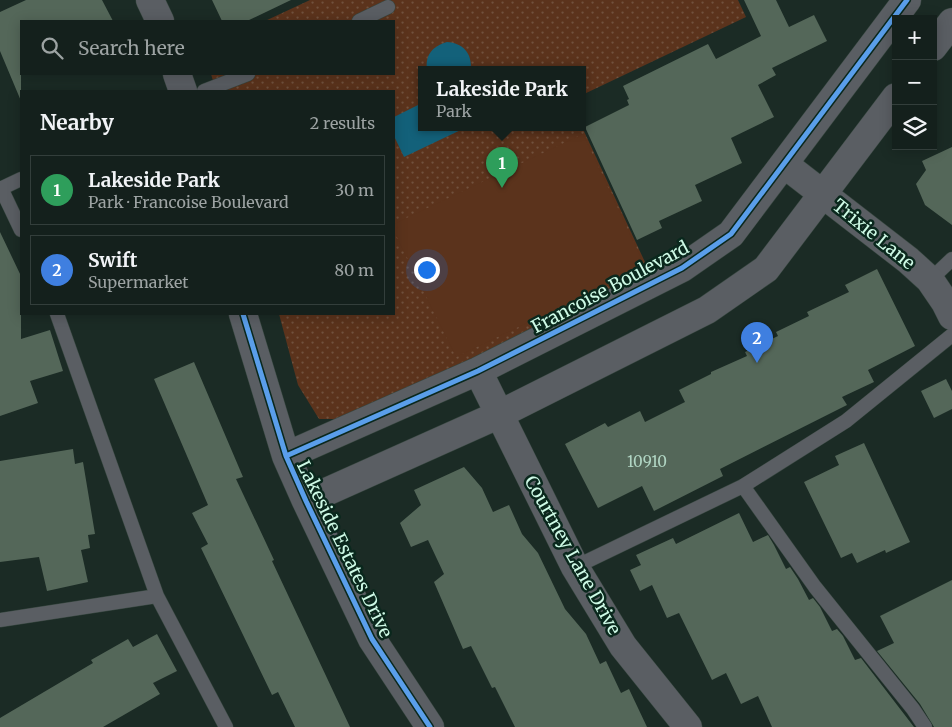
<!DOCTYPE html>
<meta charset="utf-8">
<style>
body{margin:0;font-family:Merriweather,serif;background:#212d29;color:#f1f3f6}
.controls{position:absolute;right:15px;top:15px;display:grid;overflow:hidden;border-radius:0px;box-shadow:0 2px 12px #0003}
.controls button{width:45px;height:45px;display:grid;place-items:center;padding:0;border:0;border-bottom:1px solid #333e3b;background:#14201c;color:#f1f3f6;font:25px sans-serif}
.you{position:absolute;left:426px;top:269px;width:18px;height:18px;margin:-12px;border:4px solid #fff;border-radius:50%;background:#1a73e8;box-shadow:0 0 0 8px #1a73e833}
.badge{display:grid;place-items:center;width:32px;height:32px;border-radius:50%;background:#ea580c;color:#fff;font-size:16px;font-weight:700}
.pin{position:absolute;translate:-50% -41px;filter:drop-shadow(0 1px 2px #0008)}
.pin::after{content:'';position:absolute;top:26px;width:18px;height:15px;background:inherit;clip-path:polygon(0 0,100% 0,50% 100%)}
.popup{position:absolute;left:418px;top:66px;width:168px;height:65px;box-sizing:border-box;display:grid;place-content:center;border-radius:0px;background:#14201c;filter:drop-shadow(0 1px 4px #0005);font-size:16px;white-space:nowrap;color:#9da3a3}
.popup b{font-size:19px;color:#f1f3f6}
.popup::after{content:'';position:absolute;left:50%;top:100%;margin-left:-10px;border:10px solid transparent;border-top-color:#14201c}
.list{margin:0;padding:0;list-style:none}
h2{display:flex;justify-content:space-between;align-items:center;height:65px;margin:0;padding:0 20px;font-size:21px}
h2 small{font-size:16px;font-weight:400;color:#9da3a3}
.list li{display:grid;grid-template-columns:32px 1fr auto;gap:15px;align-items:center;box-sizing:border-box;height:70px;margin:0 10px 10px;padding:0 10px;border:1px solid #333e3b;border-radius:0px}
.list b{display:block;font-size:19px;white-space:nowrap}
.list p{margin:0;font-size:16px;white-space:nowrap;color:#9da3a3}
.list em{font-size:16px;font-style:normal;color:#9da3a3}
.icon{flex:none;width:28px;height:28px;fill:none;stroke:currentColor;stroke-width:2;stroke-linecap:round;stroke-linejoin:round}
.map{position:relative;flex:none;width:952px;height:727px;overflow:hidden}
.search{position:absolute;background:#14201c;box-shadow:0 2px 12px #0003;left:20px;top:20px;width:375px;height:55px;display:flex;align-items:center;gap:12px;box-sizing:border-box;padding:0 18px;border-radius:0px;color:#9da3a3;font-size:19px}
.panel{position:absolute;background:#14201c;box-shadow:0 2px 12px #0003;left:20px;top:90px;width:375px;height:225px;border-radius:0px}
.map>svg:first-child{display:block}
.park{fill:url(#park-dots)}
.pitch{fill:#5b331c}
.water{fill:#13617a}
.building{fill:#546759}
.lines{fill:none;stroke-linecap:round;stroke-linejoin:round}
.lane-casing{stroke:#36463f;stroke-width:15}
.street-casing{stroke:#36463f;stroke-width:29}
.lane{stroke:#5a5e63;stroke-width:14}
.street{stroke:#5a5e63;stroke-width:28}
.cycleway-casing{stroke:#0a281d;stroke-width:8}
.cycleway{stroke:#5a9eea;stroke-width:5}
.labels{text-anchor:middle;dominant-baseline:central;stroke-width:5;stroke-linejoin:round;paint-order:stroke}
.number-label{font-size:15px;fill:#b0d5c3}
.street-label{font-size:18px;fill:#cefae6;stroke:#0a281d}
</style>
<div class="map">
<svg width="952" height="727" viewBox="0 0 952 727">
<defs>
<pattern id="park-dots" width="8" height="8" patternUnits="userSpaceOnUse" patternTransform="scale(1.25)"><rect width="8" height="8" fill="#5b331c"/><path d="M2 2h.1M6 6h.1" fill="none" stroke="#71513d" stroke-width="1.8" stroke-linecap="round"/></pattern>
</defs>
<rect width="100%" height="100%" fill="#1b2b25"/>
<path class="park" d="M310 0H738L746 17 582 95V69H422V127H582L651 275 354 419H319L298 385 279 314H394V91H216L211 74H394V21H265Z"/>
<path class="pitch" d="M583 134 645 266 456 357 394 231V224Z"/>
<path class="water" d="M447 42C463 43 472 53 471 69H427C425 55 433 46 447 42Z
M422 103V127H467L404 157 394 136V117Z"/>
<path class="building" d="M26 0H102L113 21H21V101L0 51V12Z
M212 0H291L247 21H222Z
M744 0H776L789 27 814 15 827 41 772 68 776 75 758 85 774 117 731 138 742 163 695 185 702 201 659 221 662 228 637 240 585 127 629 105 627 100 629 99 623 86 708 44 716 59 761 36Z
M952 147V225L925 205 916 184 926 170 922 161Z
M0 232 21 276V339L50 330 63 371 30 381 38 403 0 416Z
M877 269 915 346 868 370 874 382 842 397 847 405 720 469 723 476 654 511 642 486 598 508 565 444 605 423 608 427 640 411 645 422 685 402 679 390 711 374V372L747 356 745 352 778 336 776 332 809 316 807 312 849 292 845 285Z
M194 362 243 477 236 479 274 560 272 561 350 727H295L278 692 272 695 201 548 208 544 192 513 208 505 154 379Z
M946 379 952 391V409L934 418 921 391Z
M864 443 910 542 886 553 885 550 857 563 852 553 841 558 804 482 839 465 835 456Z
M73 449 75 464 83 462 95 534 88 535 90 548 81 550 88 582 47 591 39 557 0 562V461Z
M464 467 482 488 493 512 509 505 522 534 538 553 565 609 586 634 600 664 606 661 621 693 629 689 647 727H515L495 687 492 688 471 646 463 649 434 582 444 574 428 540 411 547 400 523 421 505 414 490Z
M739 513 753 542 768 535 774 545 786 569 790 567 798 579 809 600 813 598 820 607 832 631 837 629 843 636 855 660 861 658 914 727H772L758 696 741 704 726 673 712 680 679 613 667 618 652 585 640 591 630 570 641 565 636 555 673 538 676 544Z
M952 580V727H934L920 704 877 651 894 643 880 616Z
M157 634 177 671 153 683 160 694 103 727H0V718L93 663 91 660 128 639 133 647Z"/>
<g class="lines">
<defs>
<path id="lane" d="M359 21 388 7
M204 91 248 74
M1 188 21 230
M0 189 21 179
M930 280 952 259
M57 314 157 596 226 727
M743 486 815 587 913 709 925 727
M575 567 743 486 846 421 952 335
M0 620 157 596"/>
<path id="street" d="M150 0 160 21
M933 47 952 22
M177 74 183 91
M784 164 908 260 930 280 945 302 952 316
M243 314 286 456 306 501 372 639 430 727
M478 371 575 567 623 646 688 727
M286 456 478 371 682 268 731 234 907 0
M306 501 498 415 707 310 766 269 896 97"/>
</defs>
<use href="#lane" class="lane-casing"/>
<use href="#street" class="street-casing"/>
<use href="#lane" class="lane"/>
<use href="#street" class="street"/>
<defs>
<path id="cycleway" d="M243 314 286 456 306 501 372 639 430 727
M286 456 478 371 682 268 731 234 907 0"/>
</defs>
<use href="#cycleway" class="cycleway-casing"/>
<use href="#cycleway" class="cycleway"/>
</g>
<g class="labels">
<g class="number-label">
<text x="647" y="461">10910</text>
</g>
<g class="street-label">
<text transform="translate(874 234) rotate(39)">Trixie Lane</text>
<text transform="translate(610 287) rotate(-28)">Francoise Boulevard</text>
<text transform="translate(345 549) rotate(64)">Lakeside Estates Drive</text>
<text transform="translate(573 555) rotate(61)">Courtney Lane Drive</text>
</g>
</g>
</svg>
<div class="controls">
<button>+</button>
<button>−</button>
<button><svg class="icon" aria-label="layers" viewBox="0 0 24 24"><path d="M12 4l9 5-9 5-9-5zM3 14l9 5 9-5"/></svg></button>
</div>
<div class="you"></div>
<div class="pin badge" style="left:502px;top:188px;background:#2e9e5b">1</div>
<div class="popup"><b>Lakeside Park</b>Park</div>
<div class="pin badge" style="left:757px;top:363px;background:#3f7fe0">2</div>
<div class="search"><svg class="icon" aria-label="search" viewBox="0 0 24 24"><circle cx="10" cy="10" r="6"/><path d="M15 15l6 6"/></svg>Search here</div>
<section class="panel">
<h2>Nearby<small>2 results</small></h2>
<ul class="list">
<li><span class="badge" style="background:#2e9e5b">1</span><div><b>Lakeside Park</b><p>Park · Francoise Boulevard</p></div><em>30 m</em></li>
<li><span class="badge" style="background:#3f7fe0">2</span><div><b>Swift</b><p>Supermarket</p></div><em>80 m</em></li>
</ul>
</section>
</div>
